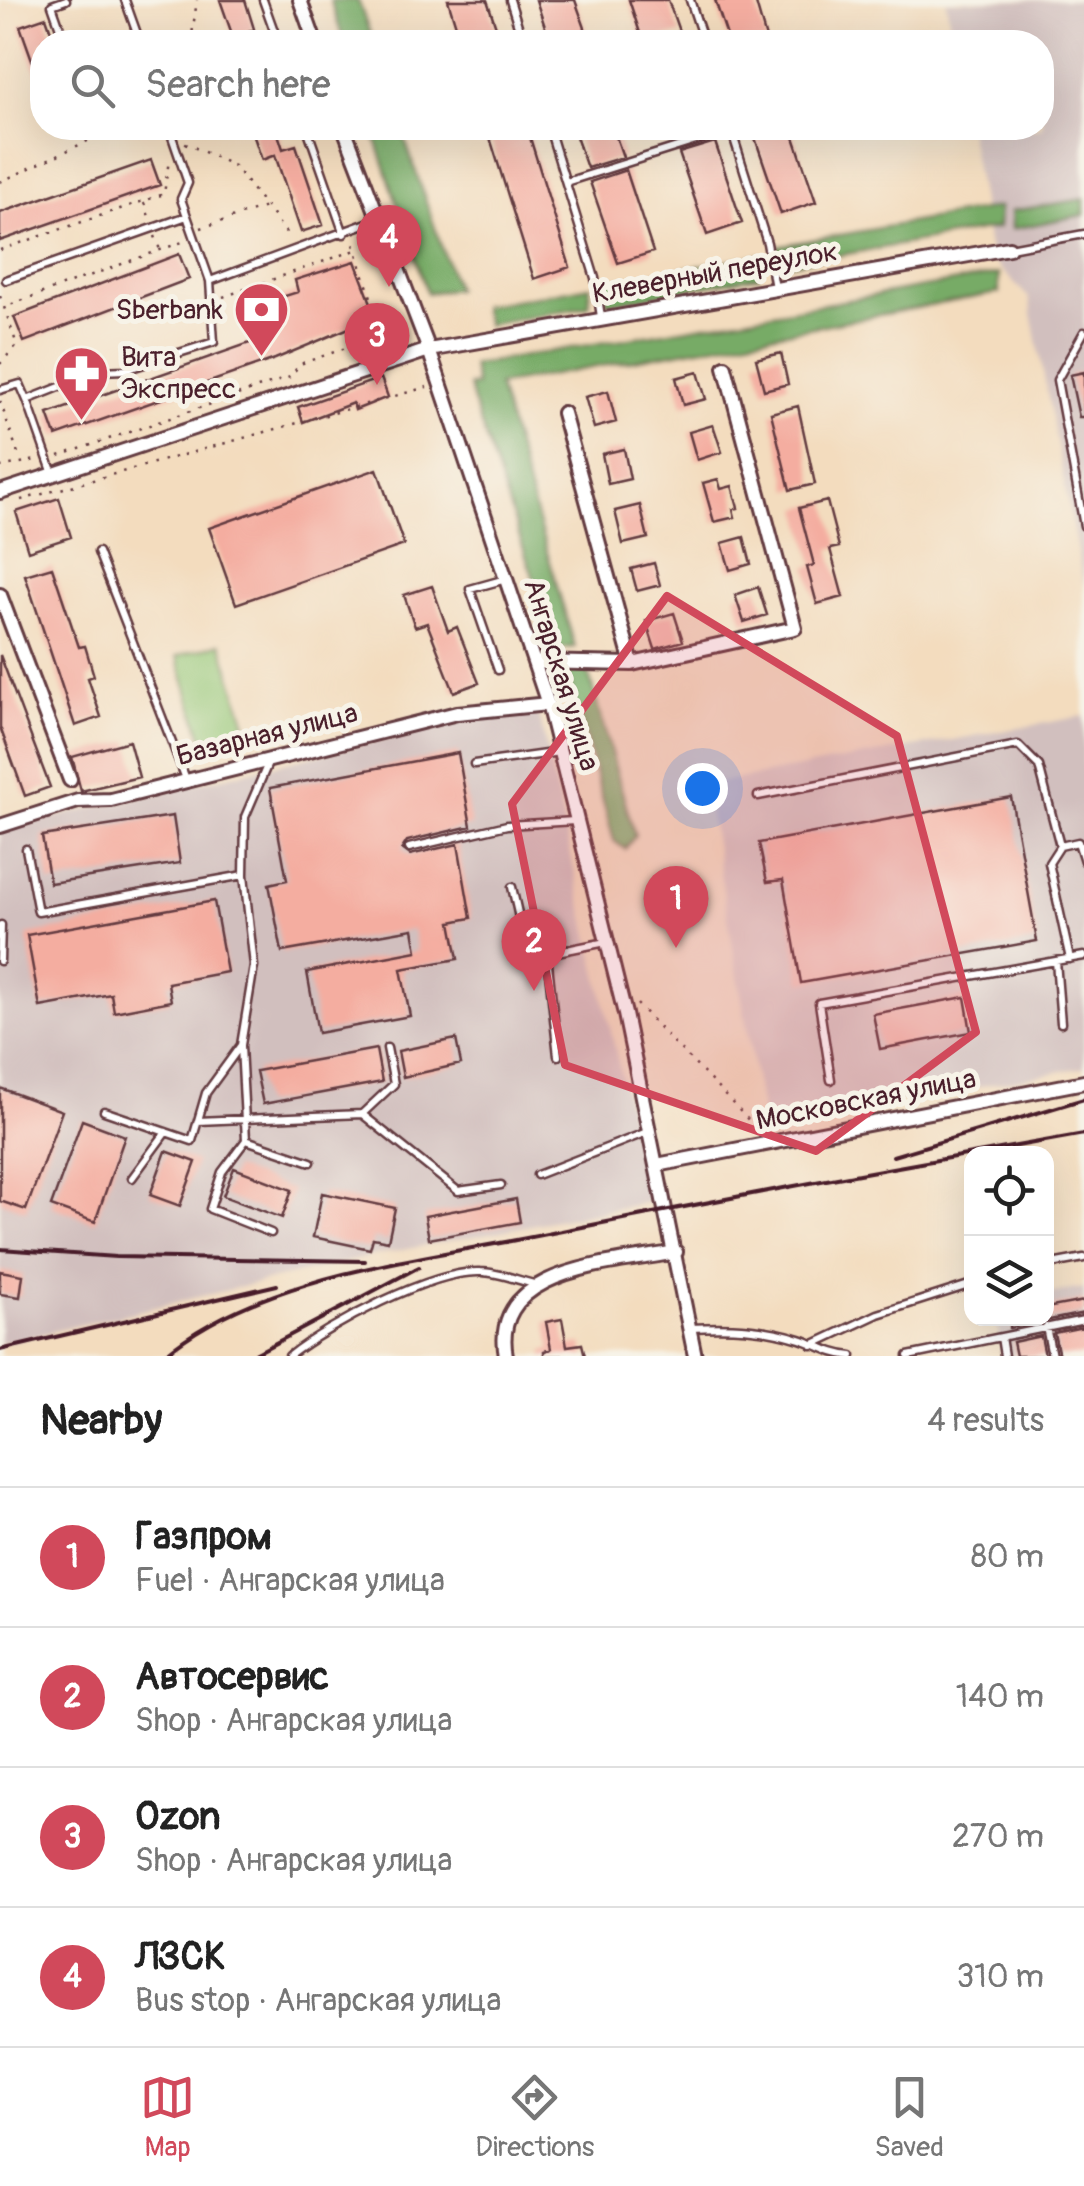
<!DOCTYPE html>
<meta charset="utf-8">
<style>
body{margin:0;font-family:Pangolin,sans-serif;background:#f6f6f6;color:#222}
.controls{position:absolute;right:30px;bottom:30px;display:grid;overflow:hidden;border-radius:20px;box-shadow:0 10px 40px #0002}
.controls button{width:90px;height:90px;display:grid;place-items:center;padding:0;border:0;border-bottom:2px solid #e0e0e0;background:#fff;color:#222;font:50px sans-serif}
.you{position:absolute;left:702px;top:788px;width:35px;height:35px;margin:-25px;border:8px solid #fff;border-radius:50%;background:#1a73e8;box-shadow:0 0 0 15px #1a73e833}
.badge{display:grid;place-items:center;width:65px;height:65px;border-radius:50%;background:#d1495b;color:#fff;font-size:32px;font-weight:700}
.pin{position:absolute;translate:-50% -82px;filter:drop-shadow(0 2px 5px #0008)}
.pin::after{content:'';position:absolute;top:52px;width:35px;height:30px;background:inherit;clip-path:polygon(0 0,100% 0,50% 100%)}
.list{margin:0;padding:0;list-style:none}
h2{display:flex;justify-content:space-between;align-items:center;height:130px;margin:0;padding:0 40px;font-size:42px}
h2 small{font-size:32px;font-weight:400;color:#767676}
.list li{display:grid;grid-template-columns:65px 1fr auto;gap:30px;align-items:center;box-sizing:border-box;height:140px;padding:0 40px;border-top:2px solid #e0e0e0}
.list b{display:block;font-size:38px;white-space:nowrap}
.list p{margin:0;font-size:32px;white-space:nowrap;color:#767676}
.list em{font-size:32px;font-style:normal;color:#767676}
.icon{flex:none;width:55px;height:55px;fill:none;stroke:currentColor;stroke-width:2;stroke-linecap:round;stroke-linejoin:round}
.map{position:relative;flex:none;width:1084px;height:1356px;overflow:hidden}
.search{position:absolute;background:#fff;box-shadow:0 10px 40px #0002;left:30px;right:30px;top:30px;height:110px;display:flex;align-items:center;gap:25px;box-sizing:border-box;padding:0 35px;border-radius:40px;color:#767676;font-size:38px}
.sheet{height:690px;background:#fff}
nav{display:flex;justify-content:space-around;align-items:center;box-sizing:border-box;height:140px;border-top:2px solid #e0e0e0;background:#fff;font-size:28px;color:#767676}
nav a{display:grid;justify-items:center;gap:5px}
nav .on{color:#d1495b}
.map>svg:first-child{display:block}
.industrial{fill:#d1bfbe}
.green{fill:#94c675;stroke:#6f7250;stroke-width:2.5}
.forest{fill:#77ab66;stroke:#606548;stroke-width:2.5}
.building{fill:#f4ada0}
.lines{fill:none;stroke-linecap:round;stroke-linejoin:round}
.lane-casing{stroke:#633b41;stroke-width:11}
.street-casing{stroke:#633b41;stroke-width:18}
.path{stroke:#633b41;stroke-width:2.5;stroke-dasharray:2.5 8;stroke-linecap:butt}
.lane{stroke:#fff;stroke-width:6}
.street{stroke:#fff;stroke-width:12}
.rail{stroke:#4a1f2b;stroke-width:4}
.marked{fill:#d1495b;fill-opacity:0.2;stroke:#d1495b;stroke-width:8;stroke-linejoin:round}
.labels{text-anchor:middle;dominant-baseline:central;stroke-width:10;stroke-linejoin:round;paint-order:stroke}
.street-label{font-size:28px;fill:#4a1f2b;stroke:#f7f3e8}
.poi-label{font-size:28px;fill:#4a1f2b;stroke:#f7f3e8;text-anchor:end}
</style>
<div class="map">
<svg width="1084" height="1356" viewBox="0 0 1084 1356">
<rect width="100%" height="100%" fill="#f7f3e8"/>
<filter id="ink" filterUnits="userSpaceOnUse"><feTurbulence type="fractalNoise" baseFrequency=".01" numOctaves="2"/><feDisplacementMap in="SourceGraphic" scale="20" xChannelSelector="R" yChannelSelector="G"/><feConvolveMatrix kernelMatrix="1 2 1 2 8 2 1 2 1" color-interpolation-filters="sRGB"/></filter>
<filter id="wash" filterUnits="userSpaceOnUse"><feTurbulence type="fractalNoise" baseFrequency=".0048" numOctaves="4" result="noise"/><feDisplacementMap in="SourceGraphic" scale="40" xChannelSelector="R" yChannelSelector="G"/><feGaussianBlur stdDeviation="2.25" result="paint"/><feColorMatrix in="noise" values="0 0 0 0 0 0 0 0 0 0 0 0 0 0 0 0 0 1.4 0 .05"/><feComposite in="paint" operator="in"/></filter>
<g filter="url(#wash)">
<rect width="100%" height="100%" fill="#f3dcbe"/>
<path class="industrial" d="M1084 0V588L1029 298 991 259 968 128H1042V42H953L946 1Z
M534 712 540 720 650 1202 372 1256 0 1344V830L486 715Z
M1084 716V1067L764 1127 705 785Z
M1084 1288V1356H1003L996 1319 1046 1318 1047 1294Z"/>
<path class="green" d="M221 643 247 727 203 740 177 656Z"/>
<path class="forest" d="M330 0H358L373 42H344Z
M372 128H401L456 289 427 293Z
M1084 199V215L1012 229 1011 211Z
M999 207 998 228 782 265 777 246Z
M760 255 759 276 608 304 601 283Z
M999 274V293L498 385 575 647 558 649 473 402 469 386H476L472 365Z
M590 286 589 306 487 325 481 306Z
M577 668 588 672 635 836 625 849 614 841 567 672Z"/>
<g id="blocks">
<path class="building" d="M220 0H245L254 29 243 33 247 42H214L232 34Z
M448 0H487L501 42H461Z
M536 0H575L590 42H550Z
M629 0H668L680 34 643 42Z
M715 0H755L767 42H729Z
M46 17 55 42H42L41 85 20 26Z
M251 128H276L283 149 296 145 323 225 301 232 275 155 262 160Z
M487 128H527L570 267 534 279Z
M573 128H613L623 157 587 168Z
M672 128H710L711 129 676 140Z
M766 128H791L816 202 781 214 753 132Z
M715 142 742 223 707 235 679 153Z
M151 160 160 185 0 241V213Z
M626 170 653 252 618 263 590 182Z
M179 254 189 279 24 342 14 317Z
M355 261 371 303 361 323 275 359 56 436 48 414 267 337 256 305 298 292 295 280Z
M781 353 788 384 764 390 756 359Z
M698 372 706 399 683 405 676 378Z
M1084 372V417H1079L1070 375Z
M381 378 388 397 355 410 353 403 303 422 298 407Z
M608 391 616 422 594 428 585 397Z
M798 406 815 484 790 490 771 413Z
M713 425 722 452 697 460 689 432Z
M624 449 630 479 608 484 602 454Z
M377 469 404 545 236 604 209 528Z
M718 479 721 489 732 486 738 508 733 509 735 517 714 522 703 483Z
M59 498 71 537 28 551 16 512Z
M827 501 839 547 830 549 843 597 817 604 807 567 814 565 799 508Z
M640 505 648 538 623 544 615 511Z
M744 537 751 564 730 570 722 543Z
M654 563 660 585 637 591 631 569Z
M52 567 79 647 85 646 94 676 88 678 101 717 75 726 25 575Z
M432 586 448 631 457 627 479 683 454 692 427 623 415 627 404 595Z
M758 587 767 615 744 622 735 595Z
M674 613 683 641 655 649 646 621Z
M0 655 50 787 25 796 0 727Z
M129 741 139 777 81 791 72 757Z
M458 753 471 826 407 841 402 849 410 855 458 844 471 918 451 922 458 959 401 969 410 1016 318 1033 307 972 417 951 413 929 282 952 269 884 287 880 270 788Z
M1011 797 1037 941 801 983 783 880 767 882 759 843Z
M173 816 180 863 50 883 42 836Z
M214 901 227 972 168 983 171 1001 114 1012 111 994 40 1007 27 935Z
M965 997 971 1032 880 1049 873 1014Z
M456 1039 461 1064 403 1077 398 1051Z
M376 1049 382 1082 263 1104 256 1071Z
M0 1088 62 1111 26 1210 0 1201Z
M82 1120 125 1136 95 1222 51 1206Z
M166 1151 196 1162 180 1206 150 1195Z
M234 1168 292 1190 282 1218 223 1196Z
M322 1193 395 1208 388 1241 373 1238 370 1249 313 1237Z
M516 1199 520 1222 429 1239 425 1216Z
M0 1271 23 1275 20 1297 0 1294Z
M1084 1301V1313L1010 1328V1318H1046V1308Z
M562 1319 567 1346 582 1344 585 1356H544V1351L551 1349 546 1322Z
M1083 1327 1084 1356H1059L1054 1333Z
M1041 1336 1045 1356H1016L1013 1342Z"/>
</g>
</g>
<g filter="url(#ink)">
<use href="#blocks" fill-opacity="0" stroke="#633b41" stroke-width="2.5"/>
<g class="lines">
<defs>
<path id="lane" d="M125 0 140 42
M263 0 278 42
M510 0 523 42
M690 0 704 42
M65 42 52 5 66 0
M681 42 701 36
M169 128 188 183 181 199 210 281 378 219
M307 128 344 234
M549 128 595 278 601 317
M731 129 767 243 775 288
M104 132 118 128
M566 182 731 130
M1010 248 1084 234
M6 280 187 216
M1084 332 1057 380 1084 526
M0 390 20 384 27 400 100 371 125 370 214 342 210 281
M27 400 53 474
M98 552 186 779
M498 670 470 589 506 579
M474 764 560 752
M758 796 1018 745 1039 766 1060 846 1078 842 1084 861
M1060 846 1049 863 1070 959
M409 848 507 825 575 821
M26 849 38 912 244 875
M512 887 522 931 547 954
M0 961 1 925
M1056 961 1061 1023
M241 1046 246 1140 222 1172 210 1209 271 1233
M558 1056 547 954 606 942
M831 1080 819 1003 1084 956
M104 1111 192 1141 206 1093 241 1045 254 966 244 875 245 817 269 761
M362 1114 394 1084 387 1048
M198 1121 362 1114 458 1191 501 1185
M246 1140 311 1162
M537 1175 647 1132
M132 1178 166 1132
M1046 1265 1084 1258
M1046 1327 1052 1356
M690 1328C729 1326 762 1327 800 1339 819 1345 830 1354 852 1356
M1001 1337 1004 1356
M812 1345 878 1314 972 1284
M289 1356C327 1326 431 1270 481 1272 497 1272 517 1280 534 1284
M908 1356 1084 1320"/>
<path id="street" d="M300 0 315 42
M344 128 429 350 548 704 625 1014 695 1356
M563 413 632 664
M0 492 429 350 1009 248
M0 595 70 780
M534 662 632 664 795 628 725 367
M0 826 78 801 111 800 457 713 548 704
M657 1165 1084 1082
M506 1356C489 1266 616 1264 676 1252"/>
</defs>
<use href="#lane" class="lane-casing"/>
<use href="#street" class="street-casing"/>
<path class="path" d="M191 42 197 0
M185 143 234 166 291 239
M0 182 94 138
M144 203 150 219
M201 228 265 207
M155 236 160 250
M0 250 164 194 169 160
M0 296 3 305
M223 297 356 250
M0 364 17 345 4 307 185 241
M0 401 20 459
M59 456 290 377 300 364 383 335 352 238
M0 467 36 460
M21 500 427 387
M637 1004 760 1132"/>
<use href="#lane" class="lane"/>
<use href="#street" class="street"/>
<path class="rail" d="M972 1154 1084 1134
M893 1156 1084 1099
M0 1249 116 1257 365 1261
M0 1350 277 1285
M163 1356C259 1275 418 1260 537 1236 682 1207 826 1179 972 1154
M251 1356 419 1267"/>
</g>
</g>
<path class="marked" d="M667 596 897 736 976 1032 816 1151 565 1065 512 804Z"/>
<defs>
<symbol id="bank-pin" viewBox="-11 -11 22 30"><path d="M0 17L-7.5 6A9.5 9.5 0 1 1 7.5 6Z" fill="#d1495b" stroke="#f7f3e8"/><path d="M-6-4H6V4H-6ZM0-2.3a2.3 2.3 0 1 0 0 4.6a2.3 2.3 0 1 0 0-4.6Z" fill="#fff"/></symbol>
<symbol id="pharmacy-pin" viewBox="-11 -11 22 30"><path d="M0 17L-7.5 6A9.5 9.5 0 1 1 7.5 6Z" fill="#d1495b" stroke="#f7f3e8"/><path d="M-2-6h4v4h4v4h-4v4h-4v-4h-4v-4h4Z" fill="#fff"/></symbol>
</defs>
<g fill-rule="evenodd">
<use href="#bank-pin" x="230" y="278" width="63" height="86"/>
<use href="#pharmacy-pin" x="50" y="342" width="63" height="86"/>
</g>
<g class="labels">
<g class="street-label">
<text transform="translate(715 273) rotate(-10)">Клеверный переулок</text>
<text transform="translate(561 675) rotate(73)">Ангарская улица</text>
<text transform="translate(267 735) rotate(-14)">Базарная улица</text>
<text transform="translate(866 1100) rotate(-11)">Московская улица</text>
</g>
<g class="poi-label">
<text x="223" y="310">Sberbank</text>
<text x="121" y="357" text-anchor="start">Вита<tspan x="121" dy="32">Экспресс</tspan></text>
</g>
</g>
</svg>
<div class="controls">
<button><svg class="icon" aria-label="locate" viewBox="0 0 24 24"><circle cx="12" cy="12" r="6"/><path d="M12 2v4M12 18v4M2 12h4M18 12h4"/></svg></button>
<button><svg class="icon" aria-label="layers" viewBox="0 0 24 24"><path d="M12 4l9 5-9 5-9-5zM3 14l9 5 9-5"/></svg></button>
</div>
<div class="you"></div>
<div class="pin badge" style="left:676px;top:948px">1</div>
<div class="pin badge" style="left:534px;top:991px">2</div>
<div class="pin badge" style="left:377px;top:385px">3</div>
<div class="pin badge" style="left:389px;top:287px">4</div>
<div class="search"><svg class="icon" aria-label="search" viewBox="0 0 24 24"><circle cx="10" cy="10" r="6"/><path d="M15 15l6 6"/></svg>Search here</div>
</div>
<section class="sheet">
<h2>Nearby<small>4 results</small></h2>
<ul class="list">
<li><span class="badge">1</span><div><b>Газпром</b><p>Fuel · Ангарская улица</p></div><em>80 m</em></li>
<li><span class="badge">2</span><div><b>Автосервис</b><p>Shop · Ангарская улица</p></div><em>140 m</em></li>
<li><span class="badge">3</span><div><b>Ozon</b><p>Shop · Ангарская улица</p></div><em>270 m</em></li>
<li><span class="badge">4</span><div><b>ЛЗСК</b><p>Bus stop · Ангарская улица</p></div><em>310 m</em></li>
</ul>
</section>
<nav>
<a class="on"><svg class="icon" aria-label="map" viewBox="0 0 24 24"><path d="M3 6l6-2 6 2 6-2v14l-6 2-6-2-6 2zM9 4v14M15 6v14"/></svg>Map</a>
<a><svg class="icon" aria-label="directions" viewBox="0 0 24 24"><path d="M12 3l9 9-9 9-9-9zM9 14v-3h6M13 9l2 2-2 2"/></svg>Directions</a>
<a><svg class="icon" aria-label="saved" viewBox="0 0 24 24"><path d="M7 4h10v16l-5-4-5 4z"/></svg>Saved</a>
</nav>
